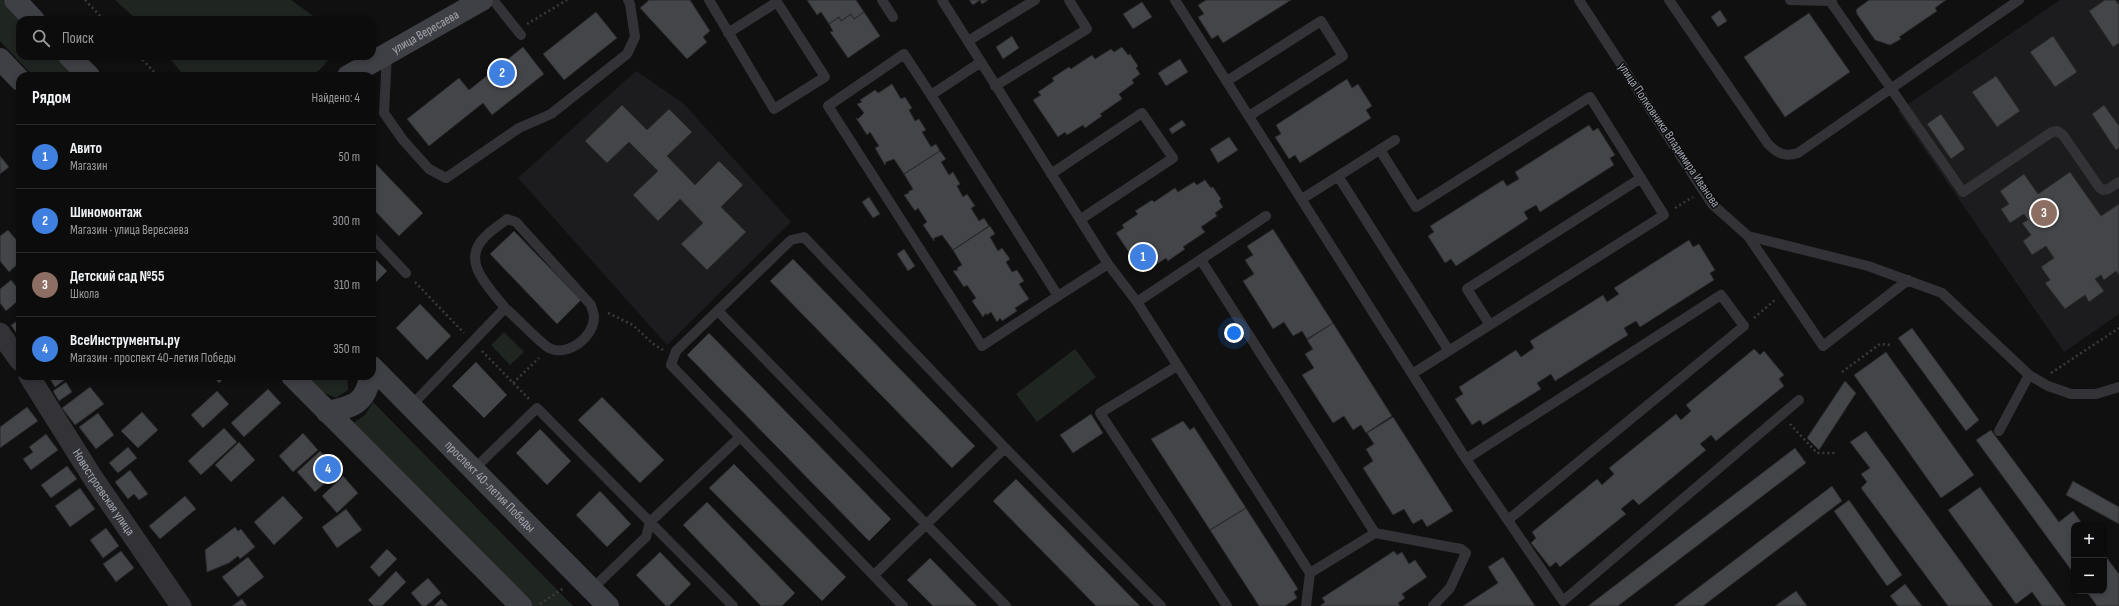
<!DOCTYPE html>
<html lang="ru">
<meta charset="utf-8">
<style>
body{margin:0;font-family:"Sofia Sans Condensed",sans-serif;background:#151516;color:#f1f3f6}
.controls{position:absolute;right:12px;bottom:12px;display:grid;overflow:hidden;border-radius:8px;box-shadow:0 2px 6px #0003}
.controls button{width:36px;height:36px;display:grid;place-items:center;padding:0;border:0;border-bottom:1px solid #2c2c2e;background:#0c0c0d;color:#f1f3f6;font:20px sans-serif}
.you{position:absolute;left:1234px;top:333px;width:14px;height:14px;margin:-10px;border:3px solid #fff;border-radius:50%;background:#1a73e8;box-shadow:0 0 0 6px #1a73e833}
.badge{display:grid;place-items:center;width:26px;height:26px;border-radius:50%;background:#0f766e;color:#fff;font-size:13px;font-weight:700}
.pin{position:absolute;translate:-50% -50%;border:2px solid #fff;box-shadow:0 1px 4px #0006}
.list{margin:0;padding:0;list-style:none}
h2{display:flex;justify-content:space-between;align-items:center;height:52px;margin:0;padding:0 16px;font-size:17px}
h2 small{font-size:13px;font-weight:400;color:#9a9b9d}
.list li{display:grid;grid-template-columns:26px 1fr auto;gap:12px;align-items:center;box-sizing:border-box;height:64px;padding:0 16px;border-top:1px solid #2c2c2e}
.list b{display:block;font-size:15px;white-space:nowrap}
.list p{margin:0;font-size:13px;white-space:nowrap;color:#9a9b9d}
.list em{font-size:13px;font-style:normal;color:#9a9b9d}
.icon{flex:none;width:22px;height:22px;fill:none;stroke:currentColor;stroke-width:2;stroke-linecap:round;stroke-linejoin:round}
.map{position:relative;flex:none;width:2119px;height:606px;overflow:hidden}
.search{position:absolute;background:#0c0c0d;box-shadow:0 2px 6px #0003;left:16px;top:16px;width:360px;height:44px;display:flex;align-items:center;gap:10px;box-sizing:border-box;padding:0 14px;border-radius:12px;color:#9a9b9d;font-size:15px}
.panel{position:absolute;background:#0c0c0d;box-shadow:0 2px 6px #0003;left:16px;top:72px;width:360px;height:308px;border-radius:12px}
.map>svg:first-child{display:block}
.built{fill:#1c1c1e}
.green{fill:#1f2520}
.building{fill:#444549;stroke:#2a2a2d}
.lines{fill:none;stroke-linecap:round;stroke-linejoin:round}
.path{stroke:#393a3e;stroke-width:2.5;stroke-dasharray:2 3;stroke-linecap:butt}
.lane{stroke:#333337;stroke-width:10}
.street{stroke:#333337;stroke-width:21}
.secondary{stroke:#3f4045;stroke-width:22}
.labels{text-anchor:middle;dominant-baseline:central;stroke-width:3;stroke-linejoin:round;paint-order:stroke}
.street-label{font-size:13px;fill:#a2a5b0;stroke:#0b0b0c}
</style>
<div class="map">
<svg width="2119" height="606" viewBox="0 0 2119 606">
<rect width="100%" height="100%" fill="#101011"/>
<path class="built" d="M2060 0H2119V314L2064 352 1898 111Z
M636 71 683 103 791 222 667 345 518 178Z"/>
<path class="green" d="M0 0H3L22 20H20V56H56L75 76H33L0 41Z
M115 0H291L319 20H137Z
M168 56H331C314 79 312 76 285 76L282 74 280 76H184Z
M504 332 524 352 510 365 491 345Z
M1075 349 1096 377 1037 422 1016 394Z
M305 376H347L348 390 336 398 320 391Z
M373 402 573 606H529L352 424 365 415Z"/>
<path class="building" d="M649 0H690L710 31 703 37 707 42 687 59 640 8Z
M807 0H856L864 12 854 19 851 14 841 21 839 17 829 24 821 12 817 15Z
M969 0H988L982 4 980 0 973 5Z
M1206 0H1291L1223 43 1218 35 1212 39 1198 17 1204 14 1198 5Z
M1869 0H1946L1935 8 1937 11 1899 37 1901 39 1890 45 1875 40 1857 14 1856 10 1858 8Z
M2105 0H2115L2119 5V43L2113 47 2089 11Z
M1142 2 1152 17 1133 29 1123 14Z
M1720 10 1727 21 1718 27 1711 17Z
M596 12 617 38 564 80 543 54Z
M864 12 880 36 848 58 830 32 833 31 829 24 839 17 841 21 851 14 854 19Z
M1809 13 1850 72 1785 117 1744 57Z
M1012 36 1019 48 1003 59 996 47Z
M2053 36 2077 72 2055 87 2030 52Z
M523 47 544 74 492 115 483 103 429 146 407 119 459 78 469 90Z
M1122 47 1128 55 1130 54 1138 66 1136 68 1140 74 1132 80 1134 83 1119 94 1122 99 1100 114 1102 116 1085 128 1083 125 1067 135 1065 132 1058 137 1033 100 1041 95 1038 92 1054 81 1052 78 1069 67 1071 69 1092 55 1095 59 1111 49 1114 52Z
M1180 59 1188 72 1166 86 1158 73Z
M1996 76 2020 111 1997 127 1972 92Z
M1347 79 1352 88 1358 84 1372 106 1366 110 1371 118 1300 163 1295 155 1289 159 1275 137 1281 134 1276 125Z
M892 84 901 99 905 97 912 108 909 110 915 121 919 119 926 130 922 132 931 147 936 144 940 151 904 174 894 159 886 162 885 165 875 148 879 146 870 132 867 135 856 118 858 119 864 113 857 104 862 102 860 100 875 90 878 93Z
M622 105 647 130 669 109 692 132 667 156 695 185 719 161 743 185 721 207 746 232 707 270 681 244 703 223 680 199 658 221 633 195 658 171 629 142 607 163 585 141Z
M2104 105 2119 126V148L2116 150 2092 114Z
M1941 114 1965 149 1951 159 1927 124Z
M1182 120 1186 125 1172 134 1169 129Z
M1589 125 1593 131 1598 128 1615 155 1610 158 1614 165 1540 212 1536 205 1524 212 1528 219 1456 266 1451 259 1445 263 1428 236 1434 232 1430 226 1503 180 1507 186 1519 179 1515 172Z
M1229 137 1238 150 1218 163 1210 149Z
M940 151 946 159 941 162 949 175 953 172 960 184 957 186 963 197 967 194 975 206 971 208 979 221 984 218 989 226 953 250 942 235 934 238V241L923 225 927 222 918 208 915 211 904 195 909 193 908 192 913 189 904 174Z
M0 156 9 167 0 174Z
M372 160 423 213 399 236 372 208Z
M2070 172 2101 216 2119 204V275L2116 271 2104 280 2101 275 2095 279 2104 291 2089 302 2085 295 2065 309 2045 283 2050 280 2041 267 2054 258 2046 246 2032 255 2023 241 2031 235 2022 223 2028 220 2024 214 2010 223 2001 209 2009 204 2000 191 2024 174 2038 194Z
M1205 180 1211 188 1213 187 1221 199 1219 201 1223 207 1215 213 1217 216 1201 227 1205 232 1183 247 1185 249 1168 261 1166 258 1151 268 1148 265 1141 270 1116 233 1124 228 1122 225 1138 214 1135 211 1152 200 1154 202 1175 188 1178 192 1194 182 1197 185Z
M869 197 880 214 873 218 862 202Z
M990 226 995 234 990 237 998 251 1002 248 1010 259 1006 262 1012 272 1017 270 1024 281 1019 284 1029 299 1015 308 1017 311 1002 321 1000 318 997 322 991 312 987 315 986 313 983 317 972 301 976 298 967 285 964 287 953 271 958 270 957 268 962 265 953 250Z
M1273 229 1333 323 1307 339 1302 331 1293 336 1284 322 1273 329 1243 281 1254 274 1245 260 1253 255 1247 246Z
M8 230 20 244V262L9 272 0 261V236Z
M514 231 581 300 557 324 490 254Z
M1689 240 1693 247 1699 244 1715 270 1710 273 1714 280 1640 327 1636 321 1624 328 1628 335 1555 381 1551 374 1537 383 1541 389 1483 425 1480 420 1472 425 1455 399 1463 394 1459 387 1516 350 1521 357 1534 348 1530 341 1603 295 1607 302 1619 294 1614 288Z
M904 249 915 266 908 271 897 254Z
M372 256 387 271 372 286Z
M793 259 975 446 952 468 770 281Z
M11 280 20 291V299L6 311 0 303V289Z
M420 304 451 336 427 360 396 328Z
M20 319V339L11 325Z
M1333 323 1392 416 1366 433 1361 425 1353 430 1344 416 1333 423 1302 375 1314 368 1305 354 1313 349 1307 340Z
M1912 328 1979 420 1966 431 1898 338Z
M709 333 891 519 869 541 687 355Z
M1754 349 1760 355 1764 351 1784 375 1779 379 1784 386 1716 441 1711 435 1700 444 1706 450 1639 505 1633 499 1621 509 1626 514 1560 567 1556 562 1550 567 1531 543 1536 538 1532 532 1597 479 1602 485 1614 474 1609 468 1676 414 1681 420 1691 411 1686 405Z
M1886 352 1974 475 1941 498 1854 375Z
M476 362 507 395 484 418 452 386Z
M48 376H70L55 387Z
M213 376H226L219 383Z
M1845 381 1856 393 1819 450 1807 438Z
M66 382 72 392 59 401 53 391Z
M90 387 104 404 75 425 62 408Z
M268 389 281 403 244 437 231 423Z
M217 391 229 404 203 428 191 415Z
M602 397 664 460 640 483 578 420Z
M27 407 38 421 0 448V427Z
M142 412 158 430 138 448 121 431Z
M98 413 114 435 96 449 79 427Z
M1091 414 1103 433 1073 453 1060 435Z
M1393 417 1453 511 1427 527 1422 519 1413 524 1404 509 1393 515 1363 468 1373 461 1366 449 1374 444 1367 433Z
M1183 421 1190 430 1194 427 1246 508 1210 530 1151 439Z
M224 428 237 442 201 475 188 461Z
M540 429 571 461 547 485 516 453Z
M1991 430 2059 522 2073 511 2083 525H2074V574L1976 440Z
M1866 431 1993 606H1948L1861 488 1867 482 1861 474 1870 468 1850 442Z
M303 433 318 450 293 472 279 456Z
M46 434 58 450 31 470 23 459 33 452 29 447Z
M239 442 255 460 231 482 215 465Z
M128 447 137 458 118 473 109 463Z
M1795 448 1806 463 1618 606H1588Z
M320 451 338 471 315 492 297 472Z
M734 464 846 577 822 601 709 488Z
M67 466 77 479 51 498 41 485Z
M130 470 148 494 139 500 134 494 128 499 115 482Z
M343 476 358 493 337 513 322 496Z
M1016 479 1140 606H1096L993 501Z
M2073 481 2119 507V524L2066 495Z
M1832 486 1842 501 1703 606H1674Z
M1980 487 2066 606H2042L2032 592 2016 604 1948 510Z
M80 488 95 509 70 527 55 506Z
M600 491 631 524 607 547 576 515Z
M185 496 196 509 160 539 149 526Z
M283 496 303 518 274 545 254 522Z
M1849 500 1902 575 1887 586 1834 511Z
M707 502 795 593 782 606H761L683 525Z
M1246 508 1298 589 1294 592 1297 598 1285 606H1259L1210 530Z
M346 509 362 530 337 548 322 527Z
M235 527 238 531 241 529 255 547 240 559 238 556 229 563 207 572 205 550Z
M106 528 119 546 103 558 90 540Z
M387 549 397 559 379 577 370 567Z
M121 551 134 568 116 582 103 564Z
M1394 551 1397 555 1402 552 1409 564 1415 560 1427 577 1402 594 1405 598 1398 603 1400 606H1320L1325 602 1322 598Z
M660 552 691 584 669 606H666L636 575Z
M2104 554 2119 574V606H2097L2086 591H2104Z
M248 557 264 577 238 597 222 577Z
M1503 557 1535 606H1463L1498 583 1488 567Z
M930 558 977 606H933L907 580Z
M396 571 406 582 382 606H374L368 600Z
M428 578 441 593 426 606H422L411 593Z
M1905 584 1922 606H1898L1890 596Z
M1796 591 1807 606H1775Z
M242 599 247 606H232Z
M441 599 448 606H434Z"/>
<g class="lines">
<path class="path" d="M85 0 104 20
M527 24 567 0
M139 56 158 76
M1675 208 1693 197
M415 282 464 333
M608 313 633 325 652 343 663 350
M1754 318 1776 299
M482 351 529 399
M1842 372 1880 344 1892 345
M2051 373 2119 328
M513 383 539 358
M1790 424 1817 453H1837
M540 604 564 588"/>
<path class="lane" d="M493 0 521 35
M709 0 774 109 825 77 777 2 728 33
M882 0 893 17
M942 0 1108 264 1137 302
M1175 0 1466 459 1563 601 1799 400
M1579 0 1712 204 1748 236 1868 266 1942 293 2029 375 2048 386 2071 394H2096L2119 387
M1669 0 1768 144C1778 154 1785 157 1798 153L2019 0
M1790 0 1830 1
M1832 0 1830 1 1963 192 2052 132 2057 131 2063 135 2099 187 2103 190 2108 189 2119 182
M968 41 1035 0
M387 54 384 113 403 140 429 169 446 178 519 128 551 114 627 54 635 37 630 4 628 0
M981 62 931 95 1058 296 1108 264
M1227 81 1321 21 1343 56 1249 116
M995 86 1087 29 1069 0
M931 95 904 54 828 106 982 346 1058 296
M1380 150 1416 207 1590 97 1664 215 1412 374
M1051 174 1142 113 1173 158 1081 219
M1338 176 1449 351
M1302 199 1395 140
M1266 216 1137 302 1310 573 1306 606
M1748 236 1823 346 1908 280
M372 237 406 273
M1201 260 1375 533
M718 311 1006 606
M1490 325 1467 289 1641 178
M1177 366 1100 413 1227 606
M411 406 505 308C515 316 540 343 549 348 568 357 594 337 594 317 594 314 592 309 591 305L516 222 507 219C500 225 489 231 483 239 461 263 490 288 505 308
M1999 431 2029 375
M1466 459 1721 295 1744 326 1508 520
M473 470 537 408 733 606
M1310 573 1375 533 1461 549 1466 553 1450 588 1433 606
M874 575 1005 448
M592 589 646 537 650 522 740 437
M903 606 671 365 676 351 791 240 804 237 1005 448 1161 606"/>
<g class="street">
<path d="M0 333 20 361"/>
<path id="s1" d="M29 376 93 478 181 606"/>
</g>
<g class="secondary">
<path d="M15 0 34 20"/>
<path d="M69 56 89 76"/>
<path d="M0 59 20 80"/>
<path id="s2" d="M348 76 482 0"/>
<path id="s3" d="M372 367 608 606"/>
<path d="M292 376 521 606"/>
<path d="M327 412C352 407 366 404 370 376"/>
</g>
</g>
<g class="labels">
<g class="street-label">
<text stroke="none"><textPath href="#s2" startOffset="89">улица Вересаева</textPath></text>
<text transform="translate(1669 135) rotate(56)">улица Полковника Владимира Иванова</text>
<text stroke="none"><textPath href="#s3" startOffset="168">проспект 40-летия Победы</textPath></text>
<text stroke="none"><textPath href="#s1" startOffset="138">Новостроевская улица</textPath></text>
</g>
</g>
</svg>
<div class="controls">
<button>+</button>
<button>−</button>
</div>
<div class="you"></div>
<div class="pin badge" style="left:1143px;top:257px;background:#3f7fe0">1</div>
<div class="pin badge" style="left:502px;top:73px;background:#3f7fe0">2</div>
<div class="pin badge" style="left:2044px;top:213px;background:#8d6e63">3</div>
<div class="pin badge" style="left:328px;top:469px;background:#3f7fe0">4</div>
<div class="search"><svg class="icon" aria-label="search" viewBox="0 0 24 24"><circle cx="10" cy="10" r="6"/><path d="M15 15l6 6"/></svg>Поиск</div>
<section class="panel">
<h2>Рядом<small>Найдено: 4</small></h2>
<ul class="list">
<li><span class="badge" style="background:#3f7fe0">1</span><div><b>Авито</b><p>Магазин</p></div><em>50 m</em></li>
<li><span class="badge" style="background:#3f7fe0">2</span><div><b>Шиномонтаж</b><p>Магазин · улица Вересаева</p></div><em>300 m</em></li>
<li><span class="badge" style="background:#8d6e63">3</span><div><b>Детский сад №55</b><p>Школа</p></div><em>310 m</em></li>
<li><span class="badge" style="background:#3f7fe0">4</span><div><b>ВсеИнструменты.ру</b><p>Магазин · проспект 40-летия Победы</p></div><em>350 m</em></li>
</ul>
</section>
</div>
